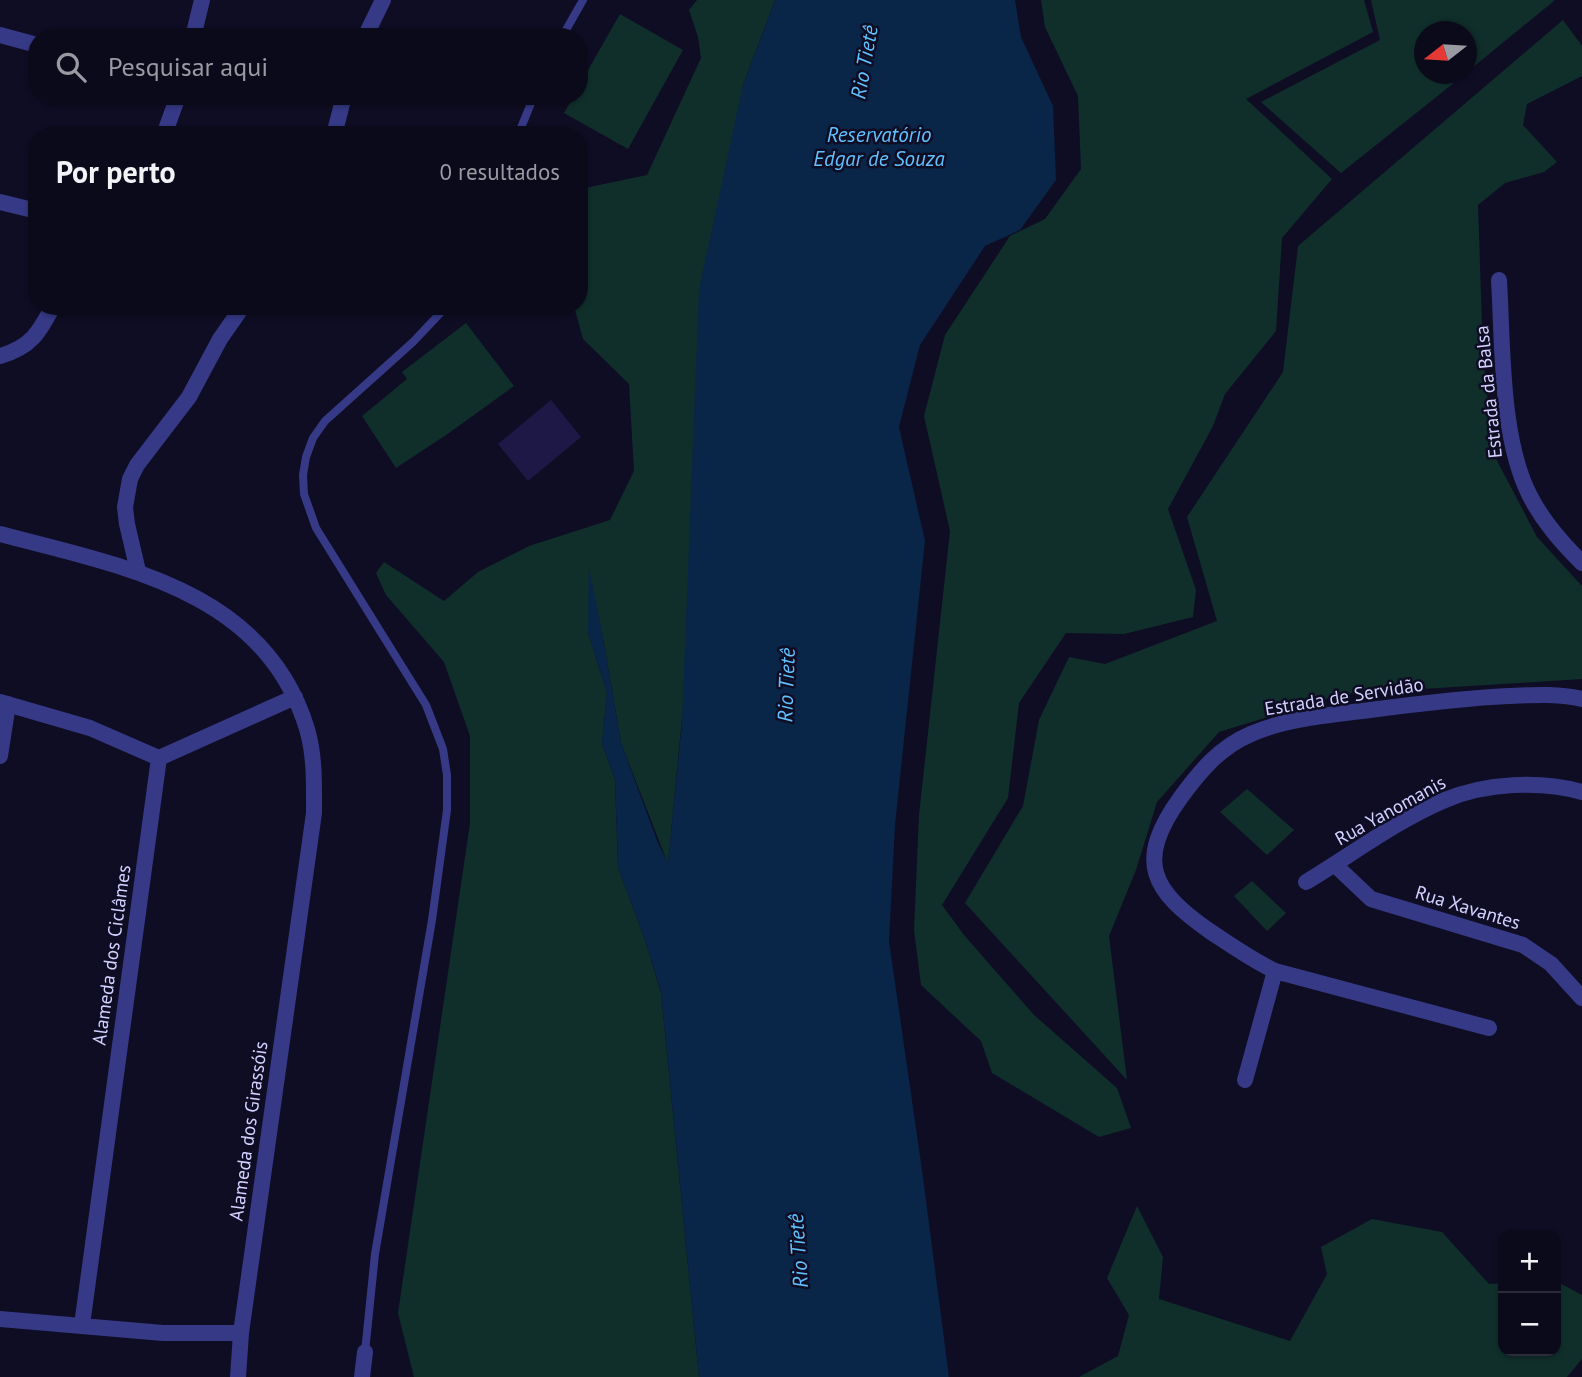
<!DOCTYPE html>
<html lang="pt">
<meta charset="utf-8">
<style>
body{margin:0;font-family:"PT Sans",sans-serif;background:#191828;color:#f1f3f6}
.controls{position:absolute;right:21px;bottom:21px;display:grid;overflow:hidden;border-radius:14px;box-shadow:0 2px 5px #0004}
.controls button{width:63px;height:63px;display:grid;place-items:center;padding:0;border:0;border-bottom:2px solid #2b2b3a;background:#0b0a1b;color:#f1f3f6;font:35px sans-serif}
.compass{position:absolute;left:1414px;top:21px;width:63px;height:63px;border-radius:50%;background:#0b0a1b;box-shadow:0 2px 5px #0004;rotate:253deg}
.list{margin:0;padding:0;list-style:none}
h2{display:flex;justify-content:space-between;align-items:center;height:91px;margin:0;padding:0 28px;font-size:30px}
h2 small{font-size:23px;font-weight:400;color:#9a9aa3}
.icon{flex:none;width:38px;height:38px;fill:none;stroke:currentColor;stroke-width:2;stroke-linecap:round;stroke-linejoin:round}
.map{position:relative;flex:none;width:1582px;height:1377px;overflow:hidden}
.search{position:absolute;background:#0b0a1b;box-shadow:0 2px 5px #0004;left:28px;top:28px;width:560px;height:77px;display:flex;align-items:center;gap:18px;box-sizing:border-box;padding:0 24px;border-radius:28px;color:#9a9aa3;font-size:26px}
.panel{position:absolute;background:#0b0a1b;box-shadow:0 2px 5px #0004;left:28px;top:126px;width:560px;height:189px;border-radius:28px}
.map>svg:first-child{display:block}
.green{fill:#102f2b}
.water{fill:#092547}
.building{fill:#1e1846}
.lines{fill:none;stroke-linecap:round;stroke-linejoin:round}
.lane{stroke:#363986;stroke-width:8}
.street{stroke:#363986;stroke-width:16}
.labels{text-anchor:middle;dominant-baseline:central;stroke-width:5;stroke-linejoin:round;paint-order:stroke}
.street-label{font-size:19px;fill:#d3d1ff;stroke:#0f0d24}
.water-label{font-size:21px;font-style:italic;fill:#5fc1ff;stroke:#0f0d24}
</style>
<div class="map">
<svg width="1582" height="1377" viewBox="0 0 1582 1377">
<rect width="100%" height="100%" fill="#0f0d24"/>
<path class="green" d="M697 0H775L743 85 668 864 621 743 602 632H588L607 693 602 743 615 780 618 867 645 940 661 993 699 1377H414L398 1313 470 823V736L444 662 386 595 376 573 384 562 444 601 478 572 529 546 610 520 634 471 629 384 583 339 574 306H579V185L585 188 647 175 701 58 698 37 689 10Z
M1041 0H1364L1373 32 1246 99 1332 179 1282 238 1276 331 1225 394 1213 426 1168 509 1196 590 1193 617 1124 634 1066 633 1019 703 1008 798 942 905 964 935 1034 1015 1117 1088 1131 1128 1099 1137 992 1073 981 1041 921 985 914 930 919 815 950 531 924 416 945 335 1010 236 1045 219 1081 169 1078 96 1045 27Z
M1371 0H1554V1L1467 72 1466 32H1424V74H1465L1341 173 1261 102 1380 40Z
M620 14 683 50 628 149 564 113 574 96H579V86Z
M1563 20 1582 46V76L1527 104 1523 125 1557 162 1544 172 1505 183 1478 205 1483 356 1493 453 1537 537 1582 586V679L1342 694 1219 732 1157 802 1136 870 1109 936 1127 1080 965 903 1023 806 1039 720 1069 657 1105 664 1217 621 1187 517 1283 372 1298 246Z
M466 323 514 386 449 433 396 468 362 416 407 379 402 372Z
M1247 789 1294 830 1267 855 1220 812Z
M1252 881 1286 913 1267 931 1234 896Z
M1137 1206 1163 1257 1159 1299 1290 1341 1327 1274 1321 1247 1372 1219 1442 1232 1489 1284 1503 1283V1351H1556V1281L1582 1295V1359L1567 1377H1079L1118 1356 1129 1315 1107 1278Z"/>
<path class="water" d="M775 0H1015L1021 37 1053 106 1056 180 1020 230 985 246 920 345 899 427 925 541 895 825 889 941 922 1170 949 1377H699L661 992 645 940 618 867 615 780 602 743 607 693 588 632 589 567 602 632 621 743 658 843 668 863 682 722 699 289 743 85Z"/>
<path class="building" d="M551 400 581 437 528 481 498 444Z"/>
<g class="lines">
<path class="lane" d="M562 37 583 0
M518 135 534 96
M365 1352 375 1254 432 920 447 810V775L443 749 426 705 316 528 304 494 303 475 306 457 313 438 325 421 413 342 447 306"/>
<path class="street" d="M0 35 37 45
M193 37 202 0
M365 37 383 0
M164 135 178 96
M334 135 344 96
M0 202 37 211
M1499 280C1503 345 1500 438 1530 496 1543 522 1562 543 1582 563
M0 356C31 347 39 333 53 306
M0 534C121 566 265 590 307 729 315 756 314 785 314 813L241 1333H163L0 1319
M138 571 127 524 125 507 130 479 137 465 189 397 220 339 243 306
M0 702 90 728 159 758 82 1325
M0 756 8 704
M159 758 295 697
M1335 865 1371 899 1523 945 1551 964 1582 998
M1306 882C1351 855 1397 820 1445 800 1485 783 1540 780 1582 792
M1489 1028 1275 971C1252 960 1232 946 1211 932 1152 891 1134 862 1181 797 1200 771 1220 747 1251 734 1287 718 1331 715 1370 710 1416 704 1462 698 1508 696 1532 695 1558 693 1582 699
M1245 1080 1275 971
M238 1377 241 1333
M362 1377 365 1352"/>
</g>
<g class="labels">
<g class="street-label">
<text transform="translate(1488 392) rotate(-96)">Estrada da Balsa</text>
<text transform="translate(1344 696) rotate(-9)">Estrada de Servidão</text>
<text transform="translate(1390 810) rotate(-29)">Rua Yanomanis</text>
<text transform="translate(1468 907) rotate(17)">Rua Xavantes</text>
<text transform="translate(111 955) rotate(-82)">Alameda dos Ciclâmes</text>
<text transform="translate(248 1131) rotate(-82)">Alameda dos Girassóis</text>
</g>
<g class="water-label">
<text transform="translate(864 62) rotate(-80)">Rio Tietê</text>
<text x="879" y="134">Reservatório<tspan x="879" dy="24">Edgar de Souza</tspan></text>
<text transform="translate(786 685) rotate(-88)">Rio Tietê</text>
<text transform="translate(798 1251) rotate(-94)">Rio Tietê</text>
</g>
</g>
</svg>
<div class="controls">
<button>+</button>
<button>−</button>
</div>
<svg class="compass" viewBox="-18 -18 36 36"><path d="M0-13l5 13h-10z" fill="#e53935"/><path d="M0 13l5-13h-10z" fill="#9a9aa3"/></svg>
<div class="search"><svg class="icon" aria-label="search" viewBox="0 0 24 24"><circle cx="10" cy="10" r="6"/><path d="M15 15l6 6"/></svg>Pesquisar aqui</div>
<section class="panel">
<h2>Por perto<small>0 resultados</small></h2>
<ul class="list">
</ul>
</section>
</div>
